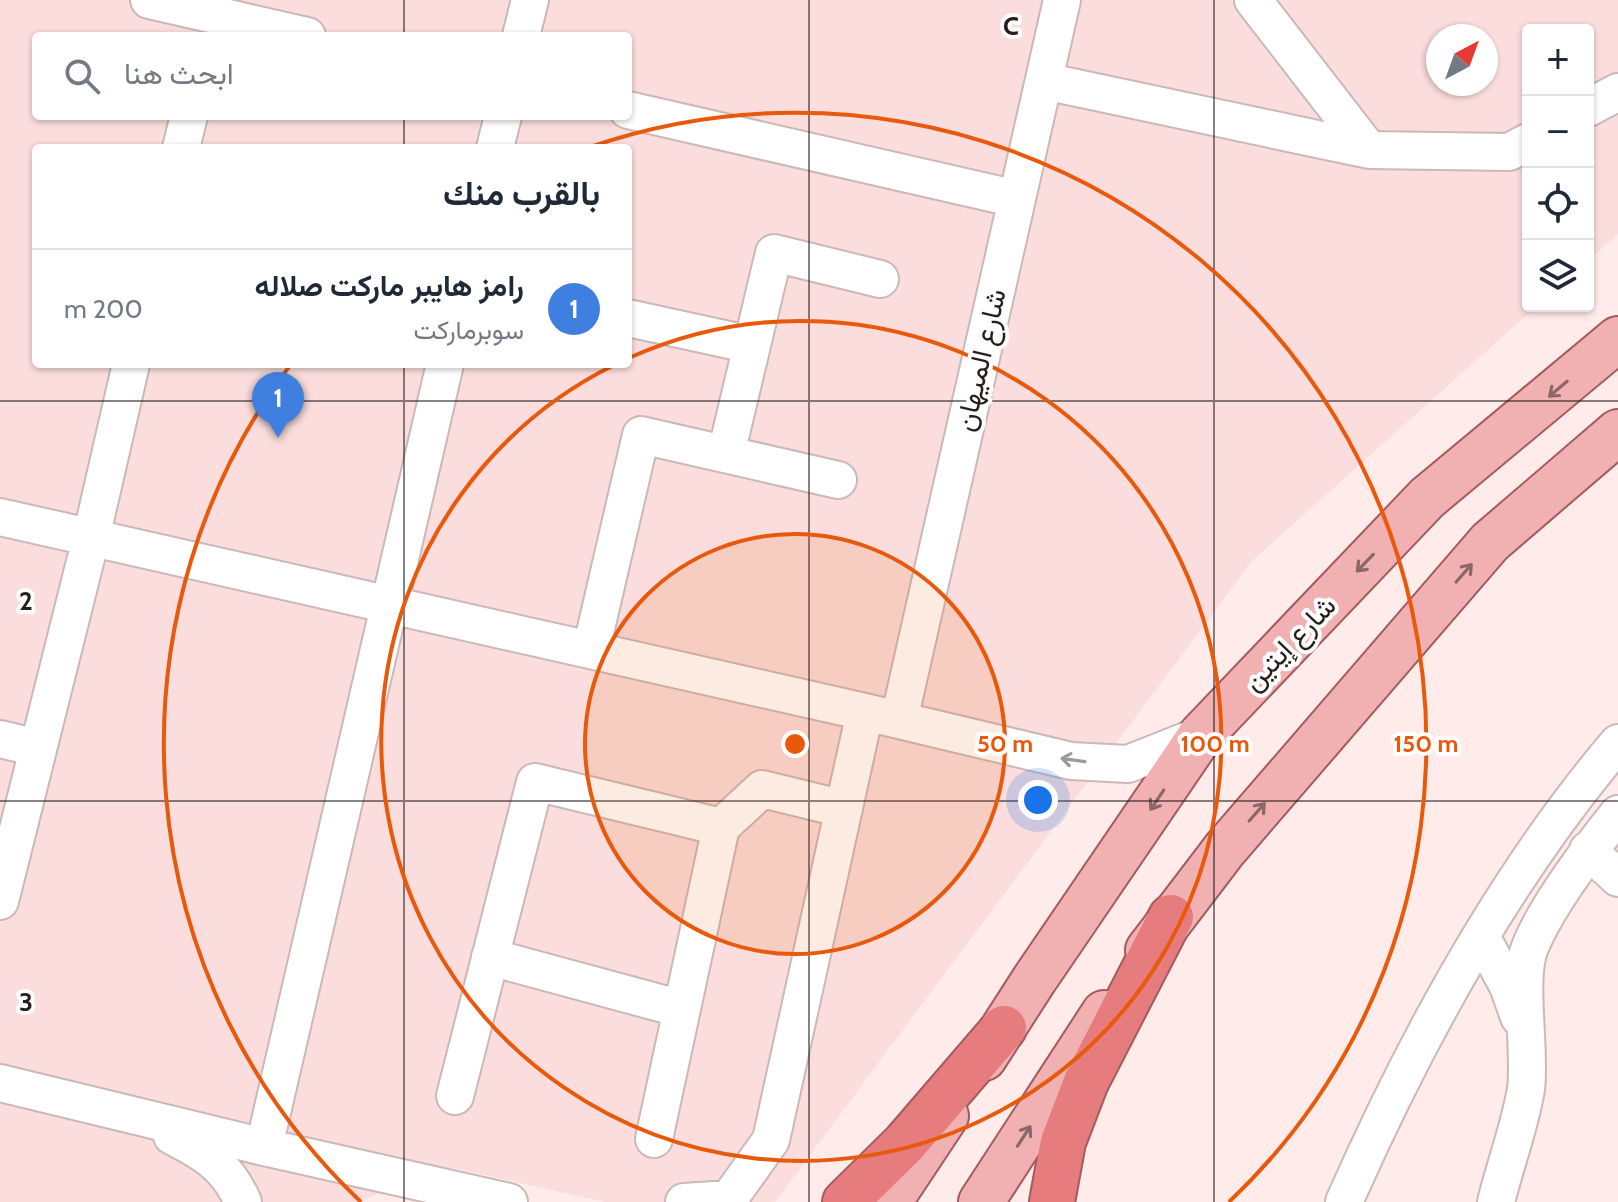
<!DOCTYPE html>
<html lang="ar">
<meta charset="utf-8">
<style>
body{margin:0;font-family:Cabin,Vazirmatn,sans-serif;background:#f2f2f3;color:#1f2937;direction:rtl}
.controls{position:absolute;right:24px;top:24px;display:grid;overflow:hidden;border-radius:8px;box-shadow:0 2px 6px #0004}
.controls button{width:72px;height:72px;display:grid;place-items:center;padding:0;border:0;border-bottom:2px solid #e0e1e3;background:#fff;color:#1f2937;font:40px sans-serif}
.compass{position:absolute;left:1426px;top:24px;width:72px;height:72px;border-radius:50%;background:#fff;box-shadow:0 2px 6px #0004;rotate:41deg}
.you{position:absolute;left:1038px;top:800px;width:28px;height:28px;margin:-20px;border:6px solid #fff;border-radius:50%;background:#1a73e8;box-shadow:0 0 0 12px #1a73e833}
.badge{display:grid;place-items:center;width:52px;height:52px;border-radius:50%;background:#b45309;color:#fff;font-size:26px;font-weight:700}
.pin{position:absolute;translate:-50% -66px;filter:drop-shadow(0 2px 4px #0008)}
.pin::after{content:'';position:absolute;top:42px;width:28px;height:24px;background:inherit;clip-path:polygon(0 0,100% 0,50% 100%)}
.list{margin:0;padding:0;list-style:none}
h2{display:flex;justify-content:space-between;align-items:center;height:104px;margin:0;padding:0 32px;font-size:34px}
h2 small{font-size:26px;font-weight:400;color:#747a83}
.list li{display:grid;grid-template-columns:52px 1fr auto;gap:24px;align-items:center;box-sizing:border-box;height:120px;padding:0 32px;border-top:2px solid #e0e1e3}
.list b{display:block;font-size:30px;white-space:nowrap}
.list p{margin:0;font-size:26px;white-space:nowrap;color:#747a83}
.list em{font-size:26px;font-style:normal;color:#747a83}
.icon{flex:none;width:44px;height:44px;fill:none;stroke:currentColor;stroke-width:2;stroke-linecap:round;stroke-linejoin:round}
.map{position:relative;flex:none;width:1618px;height:1202px;overflow:hidden;direction:ltr}
.search{position:absolute;background:#fff;box-shadow:0 2px 6px #0004;left:32px;top:32px;width:600px;height:88px;display:flex;align-items:center;gap:20px;box-sizing:border-box;padding:0 28px;border-radius:8px;color:#747a83;font-size:30px}
.panel{position:absolute;background:#fff;box-shadow:0 2px 6px #0004;left:32px;top:144px;width:600px;height:224px;border-radius:8px;direction:rtl}
.map>svg:first-child{display:block}
.built{fill:#fadddc;fill-rule:evenodd}
.lines{fill:none;stroke-linecap:round;stroke-linejoin:round}
.minor-casing{stroke:#cbb8b7;stroke-width:40}
.major-casing{stroke:#a35b5d;stroke-width:48}
.highway-casing{stroke:#a35b5d;stroke-width:48}
.minor{stroke:#fff;stroke-width:36}
.major{stroke:#f1b0b2;stroke-width:44}
.highway{stroke:#e77c7f;stroke-width:44}
.oneway{stroke:#8b6768}
.oneway2{stroke:#9d9a99}
.grid{fill:none;stroke:#251e1d;stroke-width:2;stroke-opacity:0.55}
.ring{fill:none;stroke:#e8590c;stroke-width:4}
.labels{text-anchor:middle;dominant-baseline:central;stroke-width:8;stroke-linejoin:round;paint-order:stroke}
.street-label{font-size:28px;fill:#251e1d;stroke:#fdfdfd}
.grid-label{font-size:26px;text-anchor:middle;font-weight:bold;fill:#251e1d;stroke:#fdfdfd;stroke-width:8;stroke-linejoin:round;paint-order:stroke}
.centre{fill:#e8590c;stroke:#fdfdfd;stroke-width:4}
.ring-label{font-size:24px;text-anchor:middle;font-weight:bold;fill:#e8590c;stroke:#fdfdfd;stroke-width:8;stroke-linejoin:round;paint-order:stroke}
</style>
<div class="map">
<svg width="1618" height="1202" viewBox="0 0 1618 1202">
<rect width="100%" height="100%" fill="#ffebea"/>
<path class="built" d="M0 0H1618V234L1588 261V30H1528V306H1537L1252 561 775 1202H605L454 1168 354 1202H0ZM36 36H628V116H36ZM1438 36H1486V84H1438ZM36 148H628V364H36Z"/>
<g class="lines">
<defs>
<path id="minor" d="M149 0 307 36
M1253 0 1369 150
M521 36 530 0
M1044 81 1369 150 1509 152 1528 142
M1588 108 1618 92
M628 110 1017 199
M181 148 189 116
M495 148 503 116
M628 318 752 345
M726 454 774 253 880 279
M0 517 865 712 1071 761 1128 764 1201 735
M591 650 641 435 838 480
M899 720 1062 0
M0 739 38 748
M1588 850 1618 878
M0 901 91 538 131 364
M1482 938 1508 986 1519 1017
M490 957 682 1009
M0 1083 264 1147 509 1202
M455 1096 535 782 721 827
M172 1136C207 1154 227 1166 243 1202
M654 1139 721 827 762 789 844 809
M264 1147 445 364
M684 1202 729 1199 771 1140 865 712
M1344 1202C1415 1041 1504 877 1618 743
M1496 1202C1505 1165 1520 1126 1526 1089 1531 1050 1517 978 1530 947 1547 905 1589 850 1618 814"/>
<path id="major" d="M1148 950 1225 849 1490 542 1618 432
M984 1058 1034 980 1201 735 1427 498 1618 339
M889 1202 946 1116
M981 1202 1104 1013"/>
<path id="highway" d="M845 1202 905 1143 1004 1028
M1052 1202 1063 1142 1086 1082 1171 917"/>
</defs>
<use href="#minor" class="minor-casing"/>
<use href="#major" class="major-casing"/>
<use href="#highway" class="highway-casing"/>
<use href="#minor" class="minor"/>
<use href="#major" class="major"/>
<use href="#highway" class="highway"/>
</g>
<defs><path id="oneway-shaft" d="M-6 0H5M1.5-3L5.5 0L1.5 3" fill="none" stroke-width="1.6" stroke-linecap="round" stroke-linejoin="round" transform="scale(2)"/></defs>
<g class="oneway">
<use href="#oneway-shaft" transform="translate(1558 389) rotate(140)"/>
<use href="#oneway-shaft" transform="translate(1365 563) rotate(134)"/>
<use href="#oneway-shaft" transform="translate(1464 573) rotate(-49)"/>
<use href="#oneway-shaft" transform="translate(1157 800) rotate(124)"/>
<use href="#oneway-shaft" transform="translate(1257 812) rotate(-49)"/>
<use href="#oneway-shaft" transform="translate(1024 1136) rotate(-57)"/>
</g>
<use class="oneway2" href="#oneway-shaft" transform="translate(1073 760) rotate(-172)"/>
<path class="grid" d="M404 0V36M809 0V1202M1214 0V1202M404 116V148M404 364V1202M0 401H1618M0 801H1618"/>
<circle cx="795" cy="744" r="210" fill="#e8590c" fill-opacity=".12"/>
<g class="ring">
<circle cx="795" cy="744" r="210"/>
<path d="M631 357A420 420 0 1 1 614 365"/>
<path d="M361 1202A631 631 0 0 1 291 364M590 147A631 631 0 0 1 1229 1202"/>
</g>
<g class="labels">
<g class="street-label">
<text transform="translate(980 360) rotate(-77)">شارع الميهان</text>
<text transform="translate(1289 643) rotate(-46)">شارع إيتين</text>
</g>
</g>
<g class="grid-label">
<text x="1011" y="35">C</text>
<text x="26" y="610">2</text>
<text x="26" y="1011">3</text>
</g>
<circle cx="795" cy="744" r="12" class="centre"/>
<g class="ring-label">
<text x="1005" y="752">50 m</text>
<text x="1215" y="752">100 m</text>
<text x="1426" y="752">150 m</text>
</g>
</svg>
<div class="controls">
<button>+</button>
<button>−</button>
<button><svg class="icon" aria-label="locate" viewBox="0 0 24 24"><circle cx="12" cy="12" r="6"/><path d="M12 2v4M12 18v4M2 12h4M18 12h4"/></svg></button>
<button><svg class="icon" aria-label="layers" viewBox="0 0 24 24"><path d="M12 4l9 5-9 5-9-5zM3 14l9 5 9-5"/></svg></button>
</div>
<svg class="compass" viewBox="-18 -18 36 36"><path d="M0-13l5 13h-10z" fill="#e53935"/><path d="M0 13l5-13h-10z" fill="#747a83"/></svg>
<div class="you"></div>
<div class="pin badge" style="left:278px;top:438px;background:#3f7fe0">1</div>
<div class="search"><svg class="icon" aria-label="search" viewBox="0 0 24 24"><circle cx="10" cy="10" r="6"/><path d="M15 15l6 6"/></svg>ابحث هنا</div>
<section class="panel">
<h2>بالقرب منك<small></small></h2>
<ul class="list">
<li><span class="badge" style="background:#3f7fe0">1</span><div><b>رامز هايبر ماركت صلاله</b><p>سوبرماركت</p></div><em>200 m</em></li>
</ul>
</section>
</div>
